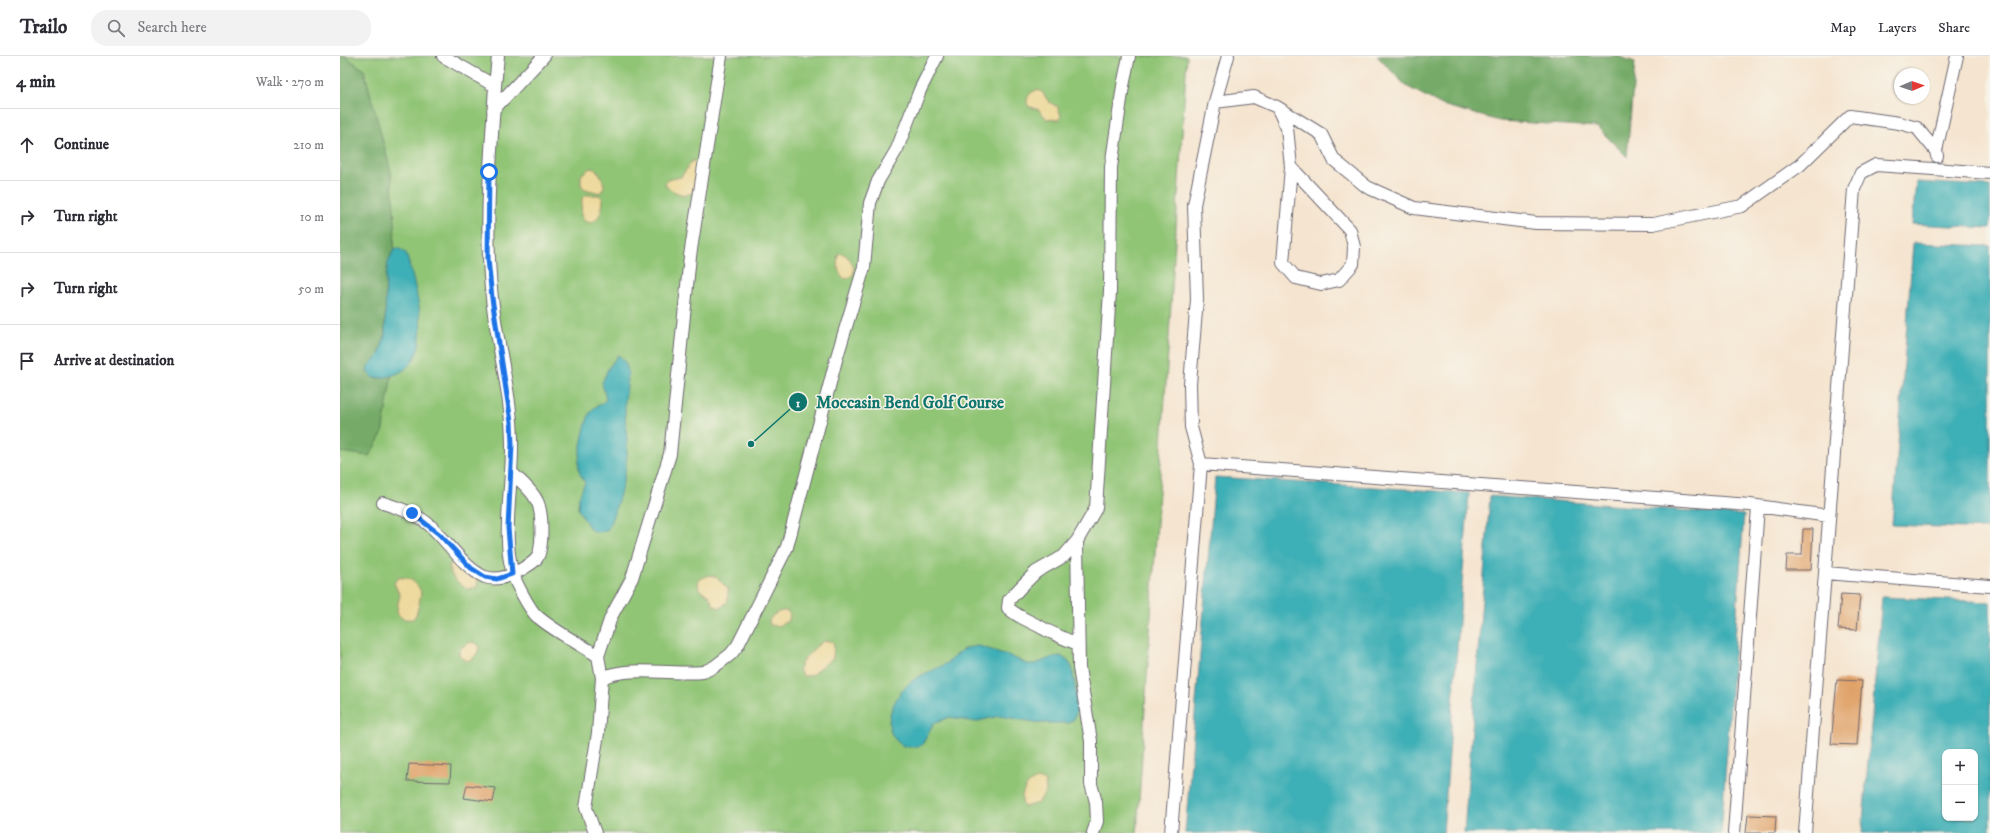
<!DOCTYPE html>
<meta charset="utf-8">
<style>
body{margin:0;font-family:"IM FELL DW Pica",serif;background:#f2f2f3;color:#2b2b33}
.controls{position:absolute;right:12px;bottom:12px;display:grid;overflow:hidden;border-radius:8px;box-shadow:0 1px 3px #0004}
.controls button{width:36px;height:36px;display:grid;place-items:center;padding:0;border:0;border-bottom:1px solid #e1e1e2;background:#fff;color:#2b2b33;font:20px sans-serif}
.compass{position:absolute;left:1554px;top:12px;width:36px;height:36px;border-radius:50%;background:#fff;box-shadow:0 1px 3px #0004;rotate:88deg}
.stop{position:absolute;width:12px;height:12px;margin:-9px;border:3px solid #1a73e8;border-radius:50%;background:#fff}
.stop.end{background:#1a73e8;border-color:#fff;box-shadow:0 1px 4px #0008}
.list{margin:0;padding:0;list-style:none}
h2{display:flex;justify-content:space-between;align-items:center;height:52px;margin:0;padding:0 16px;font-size:17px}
h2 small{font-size:13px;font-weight:400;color:#7c7c81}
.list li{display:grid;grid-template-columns:26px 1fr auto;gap:12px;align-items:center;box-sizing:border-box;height:72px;padding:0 16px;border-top:1px solid #e1e1e2}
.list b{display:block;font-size:15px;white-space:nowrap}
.list em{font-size:13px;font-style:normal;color:#7c7c81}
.icon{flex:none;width:22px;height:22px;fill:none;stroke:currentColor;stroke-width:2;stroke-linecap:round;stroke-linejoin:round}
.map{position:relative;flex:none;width:1650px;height:777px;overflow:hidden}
header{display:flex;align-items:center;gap:24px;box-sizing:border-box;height:56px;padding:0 20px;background:#fff;border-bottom:1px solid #e1e1e2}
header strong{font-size:19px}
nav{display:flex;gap:22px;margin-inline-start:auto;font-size:14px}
.search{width:280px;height:36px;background:#f2f2f3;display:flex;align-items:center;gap:10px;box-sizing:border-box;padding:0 14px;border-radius:16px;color:#7c7c81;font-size:15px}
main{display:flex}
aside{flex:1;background:#fff}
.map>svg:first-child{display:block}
.green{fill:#91c576;stroke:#5a7458}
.forest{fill:#74aa67;stroke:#4b6651}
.sand{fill:#eeda9e;stroke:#887e6c}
.water{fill:#3eafb6;stroke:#306878;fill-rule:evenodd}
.building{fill:#e0a269}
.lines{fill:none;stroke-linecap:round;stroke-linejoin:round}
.minor-casing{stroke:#6c666f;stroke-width:14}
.minor{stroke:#fff;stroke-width:12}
.route{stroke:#1a73e8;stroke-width:5}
.leader{fill:none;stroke:#0f766e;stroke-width:1.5}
.callout-dot{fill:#0f766e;stroke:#f7f3e8;stroke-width:1.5}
.mark-label{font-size:12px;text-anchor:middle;font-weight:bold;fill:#fff}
.callout-label{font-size:17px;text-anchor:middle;font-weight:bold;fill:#0f766e;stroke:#f7f3e8;stroke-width:3;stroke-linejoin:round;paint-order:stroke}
</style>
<header>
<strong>Trailo</strong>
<div class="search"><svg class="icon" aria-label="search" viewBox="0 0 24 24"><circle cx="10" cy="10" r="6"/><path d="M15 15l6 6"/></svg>Search here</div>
<nav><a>Map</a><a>Layers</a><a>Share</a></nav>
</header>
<main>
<aside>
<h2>4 min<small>Walk · 270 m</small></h2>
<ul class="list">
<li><svg class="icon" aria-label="ahead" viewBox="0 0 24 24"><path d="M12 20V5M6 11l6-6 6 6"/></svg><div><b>Continue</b></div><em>210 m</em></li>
<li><svg class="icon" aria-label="right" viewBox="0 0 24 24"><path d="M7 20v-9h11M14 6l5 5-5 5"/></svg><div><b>Turn right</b></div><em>10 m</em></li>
<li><svg class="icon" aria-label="right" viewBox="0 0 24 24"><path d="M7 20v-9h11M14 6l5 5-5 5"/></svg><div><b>Turn right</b></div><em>50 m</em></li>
<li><svg class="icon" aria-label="arrive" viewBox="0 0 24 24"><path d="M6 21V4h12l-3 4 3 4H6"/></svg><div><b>Arrive at destination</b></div></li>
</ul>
</aside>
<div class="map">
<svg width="1650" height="777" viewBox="0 0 1650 777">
<rect width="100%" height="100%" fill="#f7f3e8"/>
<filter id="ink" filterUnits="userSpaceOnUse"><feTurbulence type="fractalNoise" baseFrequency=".025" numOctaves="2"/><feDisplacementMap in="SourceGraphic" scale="8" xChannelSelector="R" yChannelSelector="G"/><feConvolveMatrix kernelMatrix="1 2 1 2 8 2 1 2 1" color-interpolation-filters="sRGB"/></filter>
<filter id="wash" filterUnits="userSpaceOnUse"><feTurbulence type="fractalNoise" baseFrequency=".012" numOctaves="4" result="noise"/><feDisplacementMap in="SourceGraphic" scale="16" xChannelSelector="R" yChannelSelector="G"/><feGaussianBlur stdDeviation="0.9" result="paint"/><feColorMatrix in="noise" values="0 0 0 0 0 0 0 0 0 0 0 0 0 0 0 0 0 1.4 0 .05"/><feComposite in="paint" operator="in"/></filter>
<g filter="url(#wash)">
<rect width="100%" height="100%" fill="#f5e5d0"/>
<path class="green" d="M0 0H847L797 777H0Z"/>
<path class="forest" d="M0 0H5L24 14 51 116 55 167 54 193 48 206 46 228 45 279 39 299 28 310 38 322 52 318 42 378 29 400 0 396Z
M1037 0H1277L1295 6 1287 101 1257 71 1160 65 1102 49 1066 30Z"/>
<path class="sand" d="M697 34 702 36 709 46 718 51 721 60 719 64 707 63 699 54 688 50C685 43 689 36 697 34Z
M353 104 358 110 356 130 352 137C344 142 331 135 325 129L327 124 341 121Z
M250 112C259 113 263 122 264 131L260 137 245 133 241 129V119Z
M245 139H259L263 142C263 152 260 164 251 167L244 165 241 160 242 143Z
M499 197C508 197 515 209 514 217L509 222 505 223C498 218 495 204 499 197Z
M112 507H118L138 523 137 531 128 533C119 528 110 521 109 510Z
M370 519 376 521 388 533V545L381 552 374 550 369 540 359 533 358 527 360 523Z
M58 522C68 520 77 526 81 536 80 542 78 559 73 563 54 565 56 553 60 540L54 527Z
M447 555 450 559 448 565 438 570 430 569 429 565C432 558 440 554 447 555Z
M485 585H491L494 588 493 602 470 620H463L459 614C459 606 478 587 485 585Z
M132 586 139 589C139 597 134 604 126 605L119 599V594L126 588Z
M697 723 705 725 706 735 698 747 684 751C678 740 686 727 697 723Z"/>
<path class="water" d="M1576 126 1650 130V172L1572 168Z
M1573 187 1650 190V473L1552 469Z
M58 192 66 197C78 240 104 322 33 322L27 316 28 310 39 299 45 279 46 220 48 206 54 193Z
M278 299C294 310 286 330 285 346 284 363 288 380 287 398 286 421 278 448 269 470L267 475 256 476 250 473 238 453 239 441 245 426C243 423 240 419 239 415 237 405 245 362 252 354 256 349 263 349 266 343L262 327 268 313Z
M875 421 1129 437 1103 777H845Z
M1150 440 1404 459 1381 777H1124Z
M1542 541 1650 546V777H1522ZM1605 696H1635V762H1605Z
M639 590 670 600 687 608H695L713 601 721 600 728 605 732 611 738 650 734 663 728 667H701L659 660 634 666 610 661 594 667 582 689C573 691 566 693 559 687 536 669 558 632 578 621 587 616 603 611 611 604 623 593 622 592 639 590Z"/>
<g id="blocks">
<path class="building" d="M1463 473H1473L1471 514H1446L1447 499H1462Z
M1501 538 1520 539 1517 574 1498 573Z
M1497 624 1522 625 1517 689 1491 688Z
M69 708 111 710 110 726 67 725Z
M127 729 156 732 153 746 124 742Z
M1408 759 1436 760 1435 777H1406Z"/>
</g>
</g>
<g filter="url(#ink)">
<use href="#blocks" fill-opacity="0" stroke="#6c666f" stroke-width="1"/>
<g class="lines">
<defs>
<path id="minor" d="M103 0 155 30 158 0
M155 30C151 100 144 171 152 242 157 290 172 339 172 388 173 428 159 492 177 528 181 536 191 556 198 561 216 576 238 587 258 600L262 622 258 677 246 752 255 777
M875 46 914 41 937 51 947 72 951 111 943 207 956 222 981 228 999 224 1013 208 1014 191 1010 174 951 111
M937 51 981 78 994 104 1027 131 1074 152 1196 167 1313 168 1402 150 1460 109 1510 60 1559 67 1577 72 1596 95
M153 54 204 0
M1597 100 1596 95 1617 0
M861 408 851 371 850 328 857 243 854 149 875 46 888 0
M43 447C59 452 74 457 87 467 106 482 123 512 145 521 156 525 167 521 177 516 183 512 193 508 197 502 203 492 203 456 197 445 192 434 180 425 171 416
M737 485 739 612 751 685V728L756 746 757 765 753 777
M1485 517 1514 133 1521 117 1536 109 1650 117
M738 588C726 584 717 579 706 574 693 566 680 563 668 552L669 544 680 532 696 516 724 500 737 485 756 452 770 235 771 111 783 30 789 0
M258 600 271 561 292 522 330 398 350 200 381 0
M262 622C285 609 336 619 363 616L374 611 391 598 398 589 447 491 496 304 524 211 530 147 538 125 557 93 580 34 597 0
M831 777 861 408 1410 449 1489 460
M1394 777 1418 451
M1465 777 1485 517 1650 530"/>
</defs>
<use href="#minor" class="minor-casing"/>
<use href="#minor" class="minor"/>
</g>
</g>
<g class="lines" filter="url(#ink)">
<path class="route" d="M72 457 99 478 131 512 145 521 157 523 172 518 168 472 172 388 171 366 152 242 148 203 149 116"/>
</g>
<path class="leader" d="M411 388L458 346"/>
<g class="callout-dot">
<circle cx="411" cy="388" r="4"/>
<circle cx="458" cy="346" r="10"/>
</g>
<g class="mark-label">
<text x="458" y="351">1</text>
</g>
<g class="callout-label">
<text x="570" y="352">Moccasin Bend Golf Course</text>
</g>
</svg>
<div class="controls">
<button>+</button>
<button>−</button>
</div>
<svg class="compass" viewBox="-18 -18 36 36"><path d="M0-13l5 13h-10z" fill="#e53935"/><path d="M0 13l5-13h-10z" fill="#7c7c81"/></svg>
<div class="stop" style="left:149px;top:116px"></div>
<div class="stop end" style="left:72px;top:457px"></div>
</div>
</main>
